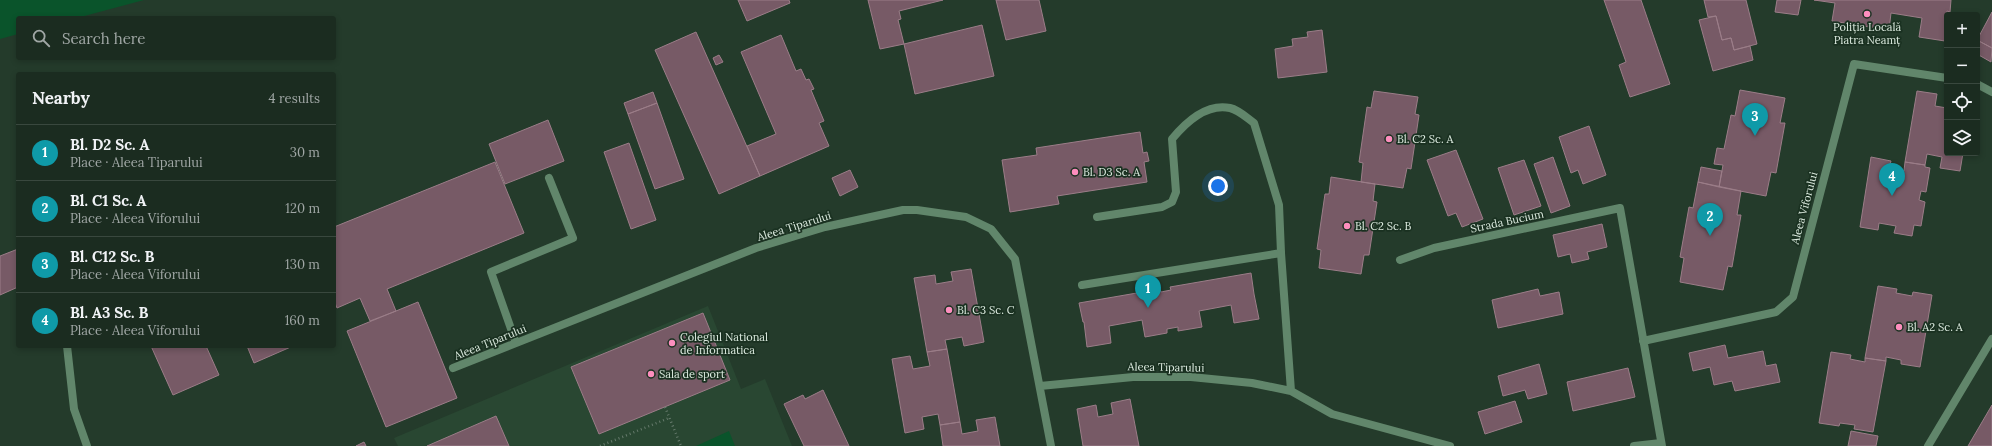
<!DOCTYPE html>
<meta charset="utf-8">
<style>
body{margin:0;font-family:Lora,serif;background:#28382d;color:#f1f3f6}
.controls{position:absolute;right:12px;top:12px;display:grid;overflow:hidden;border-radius:4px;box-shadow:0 2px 6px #0003}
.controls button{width:36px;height:36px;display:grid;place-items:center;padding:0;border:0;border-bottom:1px solid #39483e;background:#1b2c20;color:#f1f3f6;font:20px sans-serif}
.you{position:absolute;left:1218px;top:186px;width:14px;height:14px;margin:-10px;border:3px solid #fff;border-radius:50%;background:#1a73e8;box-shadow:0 0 0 6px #1a73e833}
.badge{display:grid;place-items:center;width:26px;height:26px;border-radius:50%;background:#fd8ebe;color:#fff;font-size:13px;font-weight:700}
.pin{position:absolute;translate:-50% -33px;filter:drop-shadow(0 1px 2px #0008)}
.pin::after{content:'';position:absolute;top:21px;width:14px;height:12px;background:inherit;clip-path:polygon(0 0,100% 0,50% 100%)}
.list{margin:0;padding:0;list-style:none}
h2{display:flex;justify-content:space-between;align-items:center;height:52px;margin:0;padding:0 16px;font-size:17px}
h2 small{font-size:13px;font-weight:400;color:#a0a7a5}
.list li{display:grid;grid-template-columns:26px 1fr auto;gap:12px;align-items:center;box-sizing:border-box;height:56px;padding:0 16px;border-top:1px solid #39483e}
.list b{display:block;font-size:15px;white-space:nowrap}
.list p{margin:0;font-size:13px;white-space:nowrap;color:#a0a7a5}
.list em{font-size:13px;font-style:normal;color:#a0a7a5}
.icon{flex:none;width:22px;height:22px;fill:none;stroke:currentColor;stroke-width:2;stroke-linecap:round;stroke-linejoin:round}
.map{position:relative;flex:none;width:1992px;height:446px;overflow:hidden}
.search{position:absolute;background:#1b2c20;box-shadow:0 2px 6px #0003;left:16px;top:16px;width:320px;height:44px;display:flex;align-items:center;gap:10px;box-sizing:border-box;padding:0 14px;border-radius:4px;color:#a0a7a5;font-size:15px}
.panel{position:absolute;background:#1b2c20;box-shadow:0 2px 6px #0003;left:16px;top:72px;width:320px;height:276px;border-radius:4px}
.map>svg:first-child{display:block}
.built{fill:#294732}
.green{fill:#0a542b}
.building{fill:#775a66;stroke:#9b7d88}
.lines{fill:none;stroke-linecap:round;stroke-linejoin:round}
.path{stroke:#677b6d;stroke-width:2.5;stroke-dasharray:1 3;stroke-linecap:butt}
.service{stroke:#61866b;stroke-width:8}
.minor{stroke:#61866b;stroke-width:8}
.poi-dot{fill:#fd8ebe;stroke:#1a3121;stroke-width:1.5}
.labels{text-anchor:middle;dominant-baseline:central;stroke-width:3.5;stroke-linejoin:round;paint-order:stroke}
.poi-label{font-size:11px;fill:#dceadf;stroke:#1a3121;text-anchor:start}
.street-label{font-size:11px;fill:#dceadf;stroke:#1a3121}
</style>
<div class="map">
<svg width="1992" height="446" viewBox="0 0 1992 446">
<rect width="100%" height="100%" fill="#243b2b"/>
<path class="built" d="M708 306 741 389 765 379 792 446H398L394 438Z"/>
<path class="green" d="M0 0H144L77 18H18V34L0 39Z
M729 431 735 446H696Z"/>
<path class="building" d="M738 0H789L790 3 747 21Z
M868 0H943L899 11 901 19 898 20 904 44 880 49Z
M996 0H1039L1046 31 1006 40Z
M1604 0H1641L1670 84 1630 97 1619 65 1626 62Z
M1704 0H1746L1757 44 1734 50 1731 38 1722 40 1716 16 1708 17Z
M1777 0H1801L1798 15 1775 12Z
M1814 0H1951L1950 12 1947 11 1946 20 1947 28 1945 41 1919 37 1922 18 1891 13 1889 30 1832 21 1835 3Z
M1992 12V48L1977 40Z
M1716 16 1722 40 1731 38 1734 50 1750 46 1753 60 1713 71 1699 20Z
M982 25 994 76 915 94 904 44Z
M1322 30 1327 72 1278 78 1275 49 1293 46 1292 39 1308 37 1307 32Z
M696 32 760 176 719 194 655 50Z
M781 35 796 71 801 69 806 80 809 79 814 89 811 90 824 121 819 123 829 146 760 176 747 146 776 134 741 52Z
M1977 40 1992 48 1991 62 1977 54Z
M719 55 723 62 716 65 713 58Z
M1740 90 1785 98 1780 123H1785L1776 173 1771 172 1766 196 1719 187 1723 165 1714 164 1717 148 1724 149 1731 115 1735 116Z
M1374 91 1418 97 1415 114 1419 115 1411 169 1407 168 1403 188 1361 182 1363 163 1359 162 1367 107 1371 108Z
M1917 91 1937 94 1935 106 1947 108V153H1963L1960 171 1940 168 1942 157 1927 154 1925 165 1905 162Z
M653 92 657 103 628 114 624 103Z
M657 103 684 179 655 189 628 114Z
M548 120 564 161 505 184 489 144Z
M1589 126 1606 175 1583 184 1578 170 1571 173 1559 137Z
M1140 132 1143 153 1147 152 1149 161 1144 162 1147 182 1057 196 1059 204 1010 212 1002 160 1037 155 1036 148Z
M629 143 656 220 631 229 604 152Z
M1456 150 1483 219 1462 227 1456 213 1448 216 1427 160Z
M1553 157 1570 206 1551 213 1534 164Z
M1871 157 1891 161 1889 168 1904 171 1905 162 1925 165V167L1930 168 1926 192 1921 191 1919 200 1925 202 1921 226 1914 225 1912 236 1894 233 1896 226 1879 223 1878 230 1860 227Z
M1524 160 1541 206 1514 215 1498 168Z
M495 162 524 233 387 289 396 311 370 321 360 298 337 308 334 300V227Z
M1701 167 1722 171 1719 187 1698 182Z
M850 170 858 187 840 196 832 178Z
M1331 177 1375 184 1373 201 1377 202 1369 255H1364L1361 274 1319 268 1321 250 1317 249 1325 194H1329Z
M1698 182 1741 191 1737 215H1741L1732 267 1728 266 1723 290 1680 282 1684 258 1680 257 1689 207 1693 208Z
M1602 224 1607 247 1587 252 1589 259 1572 263 1570 254 1558 257 1553 235Z
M18 249V287L0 295V256Z
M971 269 984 342 964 346 962 337 945 340 947 349 927 352 914 278 935 275 936 284 953 281 951 272Z
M1251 273 1254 294 1259 319 1234 323 1231 305 1199 311 1202 327 1178 331V327L1167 329V333L1145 337 1142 320 1109 326 1111 343 1087 347 1084 322H1083L1079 303 1160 289 1161 292 1171 290 1170 287Z
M1878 286 1897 289 1896 293 1912 296 1913 292 1932 295 1920 367 1901 364V360L1886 357V361L1865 358Z
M1538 289 1540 296 1559 292 1563 314 1498 328 1492 300Z
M418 302 457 398 386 427 347 331Z
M703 313 730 380 599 434 571 367Z
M1725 345 1728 358 1763 351 1766 366 1776 364 1780 382 1735 391 1732 381 1714 385 1710 367 1693 371 1689 353Z
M151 346H206L219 375 173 395Z
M247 346H293L254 363Z
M947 349 960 422 940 425 938 414 922 417 924 429 905 433 892 359 910 356 913 369 930 366 927 352Z
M1831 352 1851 355 1850 359 1865 362V358L1886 361 1873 432 1854 429 1855 425 1840 423 1839 426 1819 423Z
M1539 364 1547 394 1528 399 1525 390 1503 396 1498 376Z
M1628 368 1635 397 1573 411 1567 382Z
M823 390 849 446H804L784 404 803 395 805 399Z
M1130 399 1139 446H1083L1077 409 1096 405 1098 417 1113 414 1111 403Z
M1515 401 1522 422 1485 434 1478 412Z
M1992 405V446H1968Z
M496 416 509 446H427Z
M995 417 1000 446H943L940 425 960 422 962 434 978 431 976 420Z
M1851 431 1878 436 1876 446H1848Z
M364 442 366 446H356Z"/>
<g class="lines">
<path class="path" d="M665 407 681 446
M600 446 669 418"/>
<path class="service" d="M1082 285 1281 253 1279 205 1254 123C1247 118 1239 110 1230 108 1206 103 1186 122 1172 139L1176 192 1172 202 1162 207 1097 217
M1928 446 1992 339"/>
<path class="minor" d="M1977 84 1992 92
M1281 253 1291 391
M1400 260 1434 248 1620 208 1662 446
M1643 341 1776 312 1793 297 1854 64 1947 78
M516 343 491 272 573 238 549 178
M67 346 74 409 87 446
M453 368 756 248 825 227 903 210H917L966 217 991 229 1015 259 1051 446
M1040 386 1133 377H1191L1252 383 1291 391 1332 414 1450 446
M1634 446 1661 443"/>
</g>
<g class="poi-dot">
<circle cx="1867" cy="14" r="4"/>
<circle cx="1389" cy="139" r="4"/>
<circle cx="1075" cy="172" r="4"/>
<circle cx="1347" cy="226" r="4"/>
<circle cx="949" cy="310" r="4"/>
<circle cx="1899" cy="327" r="4"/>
<circle cx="672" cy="343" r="4"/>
<circle cx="651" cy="374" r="4"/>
</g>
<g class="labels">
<g class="poi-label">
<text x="1867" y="27" text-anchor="middle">Poliția Locală<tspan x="1867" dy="13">Piatra Neamț</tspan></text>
<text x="1397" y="139">Bl. C2 Sc. A</text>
<text x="1083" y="172">Bl. D3 Sc. A</text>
<text x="1355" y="226">Bl. C2 Sc. B</text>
<text x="957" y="310">Bl. C3 Sc. C</text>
<text x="1907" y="327">Bl. A2 Sc. A</text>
<text x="680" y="337">Colegiul National<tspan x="680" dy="13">de Informatica</tspan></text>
<text x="659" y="374">Sala de sport</text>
</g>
<g class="street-label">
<text transform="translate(1804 208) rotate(-75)">Aleea Viforului</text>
<text transform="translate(1507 221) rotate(-12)">Strada Bucium</text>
<text transform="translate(794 226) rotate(-17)">Aleea Tiparului</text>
<text transform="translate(490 342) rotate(-22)">Aleea Tiparului</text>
<text transform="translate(1166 367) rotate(1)">Aleea Tiparului</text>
</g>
</g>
</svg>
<div class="controls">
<button>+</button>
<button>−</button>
<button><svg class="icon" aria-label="locate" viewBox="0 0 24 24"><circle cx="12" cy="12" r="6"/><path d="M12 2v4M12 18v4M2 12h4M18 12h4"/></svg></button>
<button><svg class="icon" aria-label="layers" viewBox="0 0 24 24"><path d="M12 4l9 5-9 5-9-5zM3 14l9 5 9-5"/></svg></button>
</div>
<div class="you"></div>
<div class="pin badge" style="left:1148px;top:308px;background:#0f9aa8">1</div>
<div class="pin badge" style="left:1710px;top:236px;background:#0f9aa8">2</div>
<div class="pin badge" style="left:1755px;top:136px;background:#0f9aa8">3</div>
<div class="pin badge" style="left:1892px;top:196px;background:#0f9aa8">4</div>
<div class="search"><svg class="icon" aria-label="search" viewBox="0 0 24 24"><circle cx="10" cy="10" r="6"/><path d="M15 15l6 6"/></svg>Search here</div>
<section class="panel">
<h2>Nearby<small>4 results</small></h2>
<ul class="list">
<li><span class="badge" style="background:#0f9aa8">1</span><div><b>Bl. D2 Sc. A</b><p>Place · Aleea Tiparului</p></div><em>30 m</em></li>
<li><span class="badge" style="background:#0f9aa8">2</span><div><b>Bl. C1 Sc. A</b><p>Place · Aleea Viforului</p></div><em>120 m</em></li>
<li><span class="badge" style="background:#0f9aa8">3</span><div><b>Bl. C12 Sc. B</b><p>Place · Aleea Viforului</p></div><em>130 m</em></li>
<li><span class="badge" style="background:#0f9aa8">4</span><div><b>Bl. A3 Sc. B</b><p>Place · Aleea Viforului</p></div><em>160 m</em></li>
</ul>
</section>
</div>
